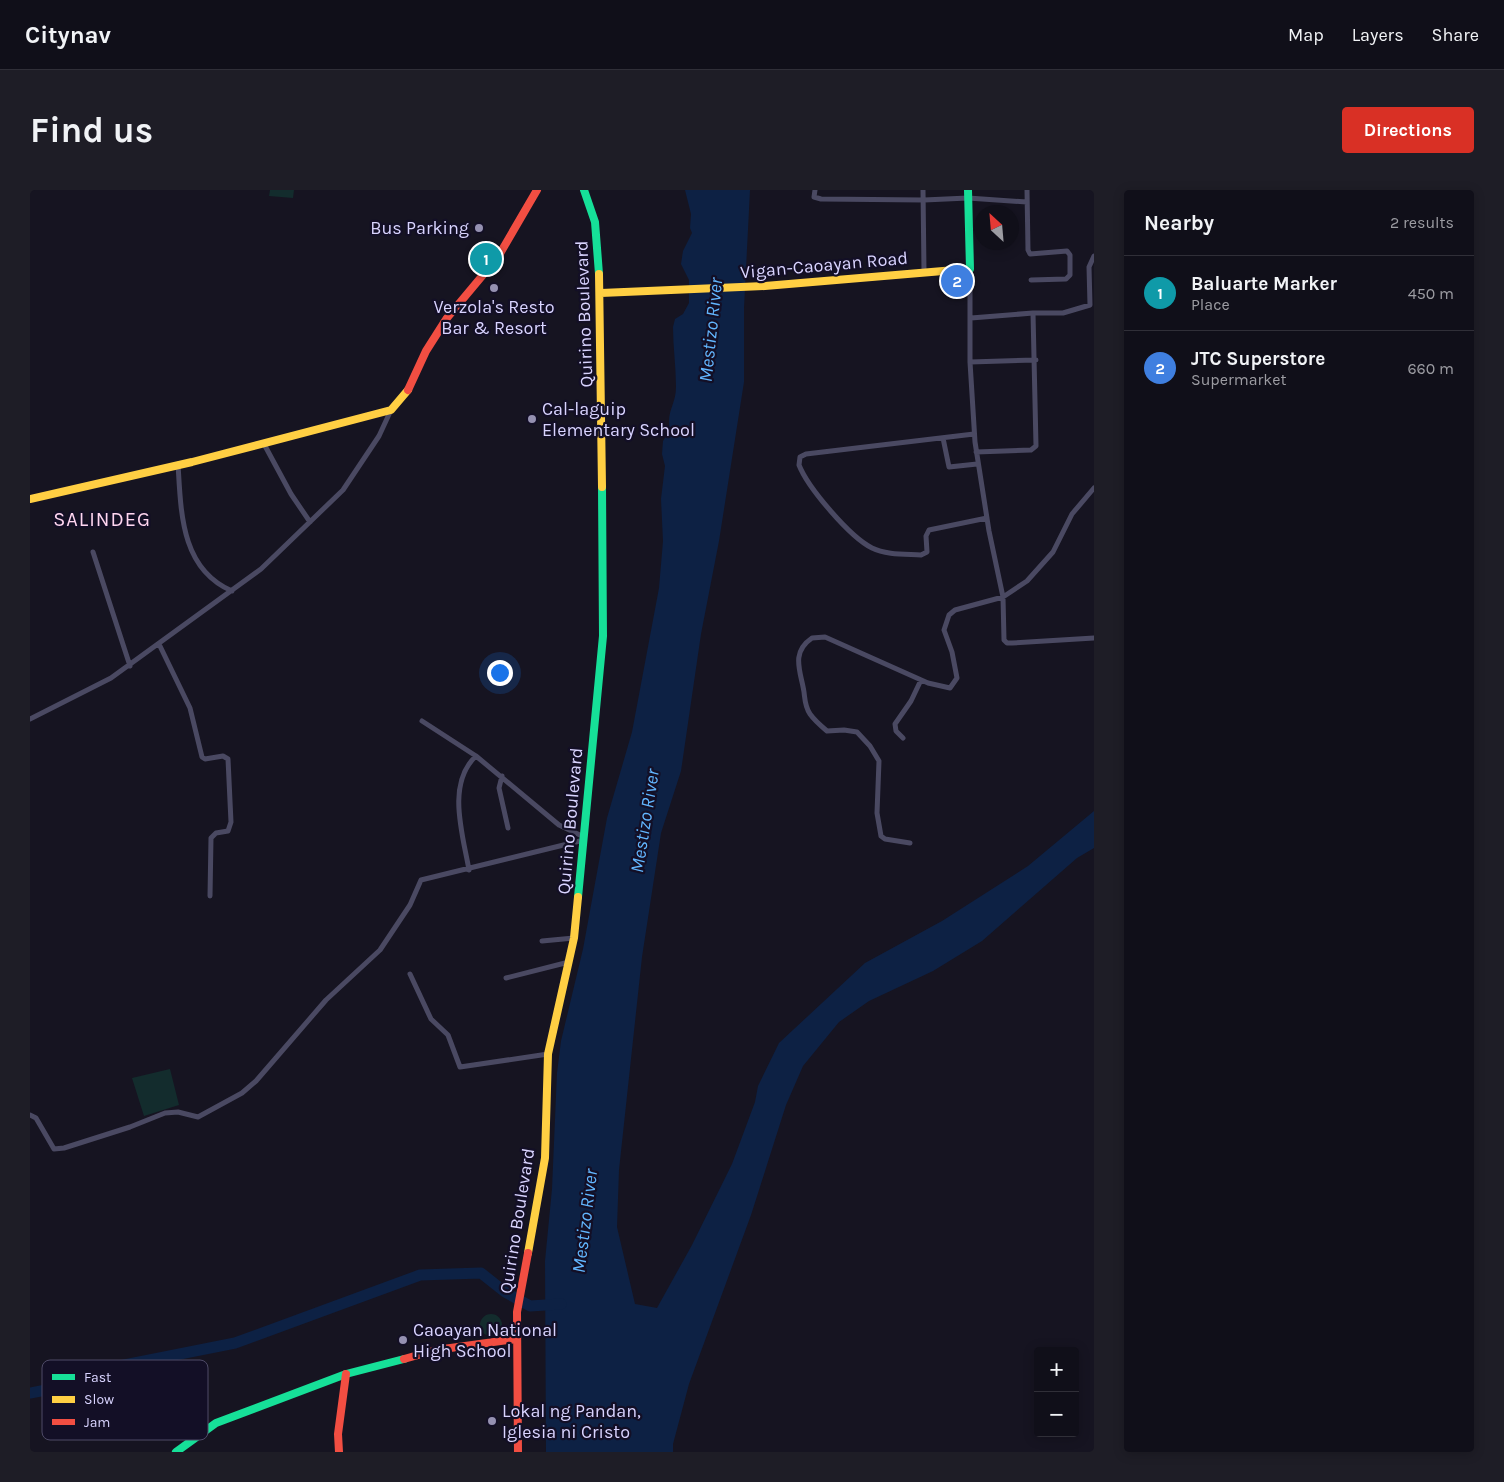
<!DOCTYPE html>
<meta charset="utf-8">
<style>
body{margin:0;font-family:Karla,sans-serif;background:#1e1d26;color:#f1f3f6}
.controls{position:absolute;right:15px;bottom:15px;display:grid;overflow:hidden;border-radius:5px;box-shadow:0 2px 12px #0003}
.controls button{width:45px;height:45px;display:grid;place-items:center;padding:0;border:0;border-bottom:1px solid #302f38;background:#100f19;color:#f1f3f6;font:25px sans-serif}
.compass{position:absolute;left:944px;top:15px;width:45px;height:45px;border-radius:50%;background:#100f19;box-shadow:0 2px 12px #0003;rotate:334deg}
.you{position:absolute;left:469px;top:482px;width:18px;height:18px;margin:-12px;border:4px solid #fff;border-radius:50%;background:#1a73e8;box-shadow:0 0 0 8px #1a73e833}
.badge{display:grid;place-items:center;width:32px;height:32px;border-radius:50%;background:#d93025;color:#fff;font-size:16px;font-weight:700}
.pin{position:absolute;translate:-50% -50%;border:2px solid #fff;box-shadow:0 1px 5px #0006}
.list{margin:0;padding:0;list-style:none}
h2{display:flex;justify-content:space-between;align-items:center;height:65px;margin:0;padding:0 20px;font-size:21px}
h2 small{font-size:16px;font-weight:400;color:#9c9ca2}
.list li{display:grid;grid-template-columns:32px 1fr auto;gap:15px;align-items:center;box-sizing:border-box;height:75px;padding:0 20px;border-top:1px solid #302f38}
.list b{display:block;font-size:19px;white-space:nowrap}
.list p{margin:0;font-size:16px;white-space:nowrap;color:#9c9ca2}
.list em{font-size:16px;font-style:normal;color:#9c9ca2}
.map{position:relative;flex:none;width:1064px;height:1262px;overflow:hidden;border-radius:5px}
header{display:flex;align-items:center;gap:30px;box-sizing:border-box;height:70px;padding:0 25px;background:#100f19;border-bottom:1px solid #302f38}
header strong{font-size:24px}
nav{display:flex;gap:28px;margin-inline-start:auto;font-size:18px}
.intro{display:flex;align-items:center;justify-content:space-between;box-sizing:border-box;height:120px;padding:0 30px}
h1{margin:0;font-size:35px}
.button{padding:12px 22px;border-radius:5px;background:#d93025;color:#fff;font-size:18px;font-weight:700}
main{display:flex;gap:30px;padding:0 30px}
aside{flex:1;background:#100f19;border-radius:5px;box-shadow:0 2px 12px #0003}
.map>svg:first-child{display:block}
.green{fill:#132c2d}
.water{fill:#0d2144}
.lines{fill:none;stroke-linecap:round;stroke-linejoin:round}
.river{stroke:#0d2144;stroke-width:11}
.street{stroke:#4a4962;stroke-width:5}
.fast{stroke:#16e098;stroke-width:8}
.slow{stroke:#ffcf43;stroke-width:8}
.jam{stroke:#f24e42;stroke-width:8}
.poi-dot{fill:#9591b1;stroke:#130f26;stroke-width:2}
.labels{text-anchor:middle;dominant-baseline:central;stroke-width:4.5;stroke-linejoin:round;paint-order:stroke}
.poi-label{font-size:18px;fill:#d9d4ff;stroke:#130f26;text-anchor:start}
.street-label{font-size:18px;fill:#d9d4ff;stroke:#130f26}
.water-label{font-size:19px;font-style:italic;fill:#62b6ff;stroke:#130f26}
.quarter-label{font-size:20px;letter-spacing:1px;fill:#ffd6f0;stroke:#130f26}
.key{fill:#130f26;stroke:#4e4a67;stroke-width:1}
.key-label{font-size:14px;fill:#d9d4ff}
</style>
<header>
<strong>Citynav</strong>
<nav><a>Map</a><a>Layers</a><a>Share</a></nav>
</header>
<div class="intro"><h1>Find us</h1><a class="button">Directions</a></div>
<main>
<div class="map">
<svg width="1064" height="1262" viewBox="0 0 1064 1262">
<rect width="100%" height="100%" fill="#161421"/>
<path class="green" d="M240 0H264L263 8 239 6Z
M140 879 149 915 114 926 102 888Z
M450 1135a11 11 0 1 1 22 0a11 11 0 1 1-22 0Z"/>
<path class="water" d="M655 0H720L714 118V192L689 351 671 444 651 581 631 643 612 767 589 980 587 1037 605 1114 627 1118 662 1055 702 974 725 912 728 896 749 853 835 773 912 731 998 676 1064 621V658L1047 668 952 751 903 781 839 811 809 832 773 876 756 915 721 1025 659 1194 643 1254V1262H516L515 1071 522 999 527 883 531 851 553 759 577 628 602 542 629 398 633 351 631 309 635 276 632 264 633 251 640 240C636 221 646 215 646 197 646 177 643 157 643 137L645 129 653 124 659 113V90L651 74 653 61 662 43 660 38 661 24Z"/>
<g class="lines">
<path class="river" d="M0 1203 16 1200 54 1183 205 1153 390 1085 451 1083 475 1102 500 1116 531 1114"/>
<path class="street" d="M785 0 784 7 791 9 894 10 938 8 997 12
M893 0 894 81
M997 0 998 60 1000 64 1037 61 1040 65V85L1036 89 1001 90
M940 79V172L945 252 959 341 973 407 974 450 977 453H982L1064 448
M1003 123H1033L1060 115 1059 77 1064 66
M941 128 1003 123 1006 256 1001 260 946 262
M940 172 1006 170
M944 244 776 264 770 267 769 275C778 298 820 347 842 358 856 365 876 364 891 365L897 362 896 346 899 340 957 328
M913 248 919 277 947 274
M234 254 261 304 280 332
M148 274C151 323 151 379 202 401
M63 362 100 476
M129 454 160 518 172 567 175 569 193 566 198 569 201 632 198 641 186 643 181 648 180 706
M0 529 81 488 231 379 313 300 349 246 361 220
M392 531 446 566 529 635 554 647
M873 548 866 541 865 534 881 511 891 490
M472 586 469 598 478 638
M880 653 855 649 851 646 847 623 849 571 840 556 827 542 814 540 797 541C791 536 785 531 780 524 775 517 775 510 774 502 771 482 760 463 782 448L795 447 898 493 920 498 927 488 922 462 914 440 919 425 925 420 973 407 997 391 1023 362 1042 324 1064 298
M439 680C433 645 416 594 446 566
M512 751 544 748
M380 784 401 829 418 845 430 877 518 864
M476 788 539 772
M0 925 6 928 24 959 34 958 100 937 135 923 148 922 168 927 212 903 226 891 296 810 350 760 380 715 391 690 554 650"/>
<path class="fast" d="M554 0 565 32 569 84
M925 80 940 79 938 0
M548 707 573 446 572 297
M146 1262 186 1233 316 1184 374 1169"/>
<path class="slow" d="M569 84 572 297
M571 103 735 96 925 80
M0 309 162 272 361 220 378 200
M498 1063 515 968 518 864 544 748 548 707"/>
<path class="jam" d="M378 200 396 161 417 128 468 67 507 0
M374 1169 406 1160 486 1149
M309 1262 308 1244 316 1184
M488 1262 487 1122 498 1063"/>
</g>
<g class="poi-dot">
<circle cx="449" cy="38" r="5"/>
<circle cx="464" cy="98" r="5"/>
<circle cx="502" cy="229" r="5"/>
<circle cx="373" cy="1150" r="5"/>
<circle cx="462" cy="1231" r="5"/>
</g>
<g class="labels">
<g class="poi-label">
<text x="439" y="38" text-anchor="end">Bus Parking</text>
<text x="464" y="117" text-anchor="middle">Verzola's Resto<tspan x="464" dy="21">Bar &amp; Resort</tspan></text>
<text x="512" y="219">Cal-laguip<tspan x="512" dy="21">Elementary School</tspan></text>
<text x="383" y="1140">Caoayan National<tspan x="383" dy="21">High School</tspan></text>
<text x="472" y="1221">Lokal ng Pandan,<tspan x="472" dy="21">Iglesia ni Cristo</tspan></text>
</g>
<g class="street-label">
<text transform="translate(794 75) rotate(-5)">Vigan-Caoayan Road</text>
<text transform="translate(554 124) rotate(-92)">Quirino Boulevard</text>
<text transform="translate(540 631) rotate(-85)">Quirino Boulevard</text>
<text transform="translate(487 1031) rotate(-81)">Quirino Boulevard</text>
</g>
<g class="water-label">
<text transform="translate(681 140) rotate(-84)">Mestizo River</text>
<text transform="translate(615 631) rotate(-81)">Mestizo River</text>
<text transform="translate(555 1031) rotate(-83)">Mestizo River</text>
</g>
<g class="quarter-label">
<text x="72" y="329">SALINDEG</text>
</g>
</g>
<rect x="12" y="1170" width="166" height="80" rx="8" class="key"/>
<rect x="22" y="1184" width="23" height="6" fill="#16e098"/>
<rect x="22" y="1206" width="23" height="7" fill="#ffcf43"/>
<rect x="22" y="1229" width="23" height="6" fill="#f24e42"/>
<g class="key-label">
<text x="54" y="1192">Fast</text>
<text x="54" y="1214">Slow</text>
<text x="54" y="1237">Jam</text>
</g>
</svg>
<div class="controls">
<button>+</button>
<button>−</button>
</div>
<svg class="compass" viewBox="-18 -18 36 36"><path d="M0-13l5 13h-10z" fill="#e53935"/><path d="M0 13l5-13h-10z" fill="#9c9ca2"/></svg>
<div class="you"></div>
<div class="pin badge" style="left:456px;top:69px;background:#0f9aa8">1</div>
<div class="pin badge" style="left:927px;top:91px;background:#3f7fe0">2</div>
</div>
<aside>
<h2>Nearby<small>2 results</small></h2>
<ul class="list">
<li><span class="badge" style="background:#0f9aa8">1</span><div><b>Baluarte Marker</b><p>Place</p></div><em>450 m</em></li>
<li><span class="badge" style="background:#3f7fe0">2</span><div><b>JTC Superstore</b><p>Supermarket</p></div><em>660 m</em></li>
</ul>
</aside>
</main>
